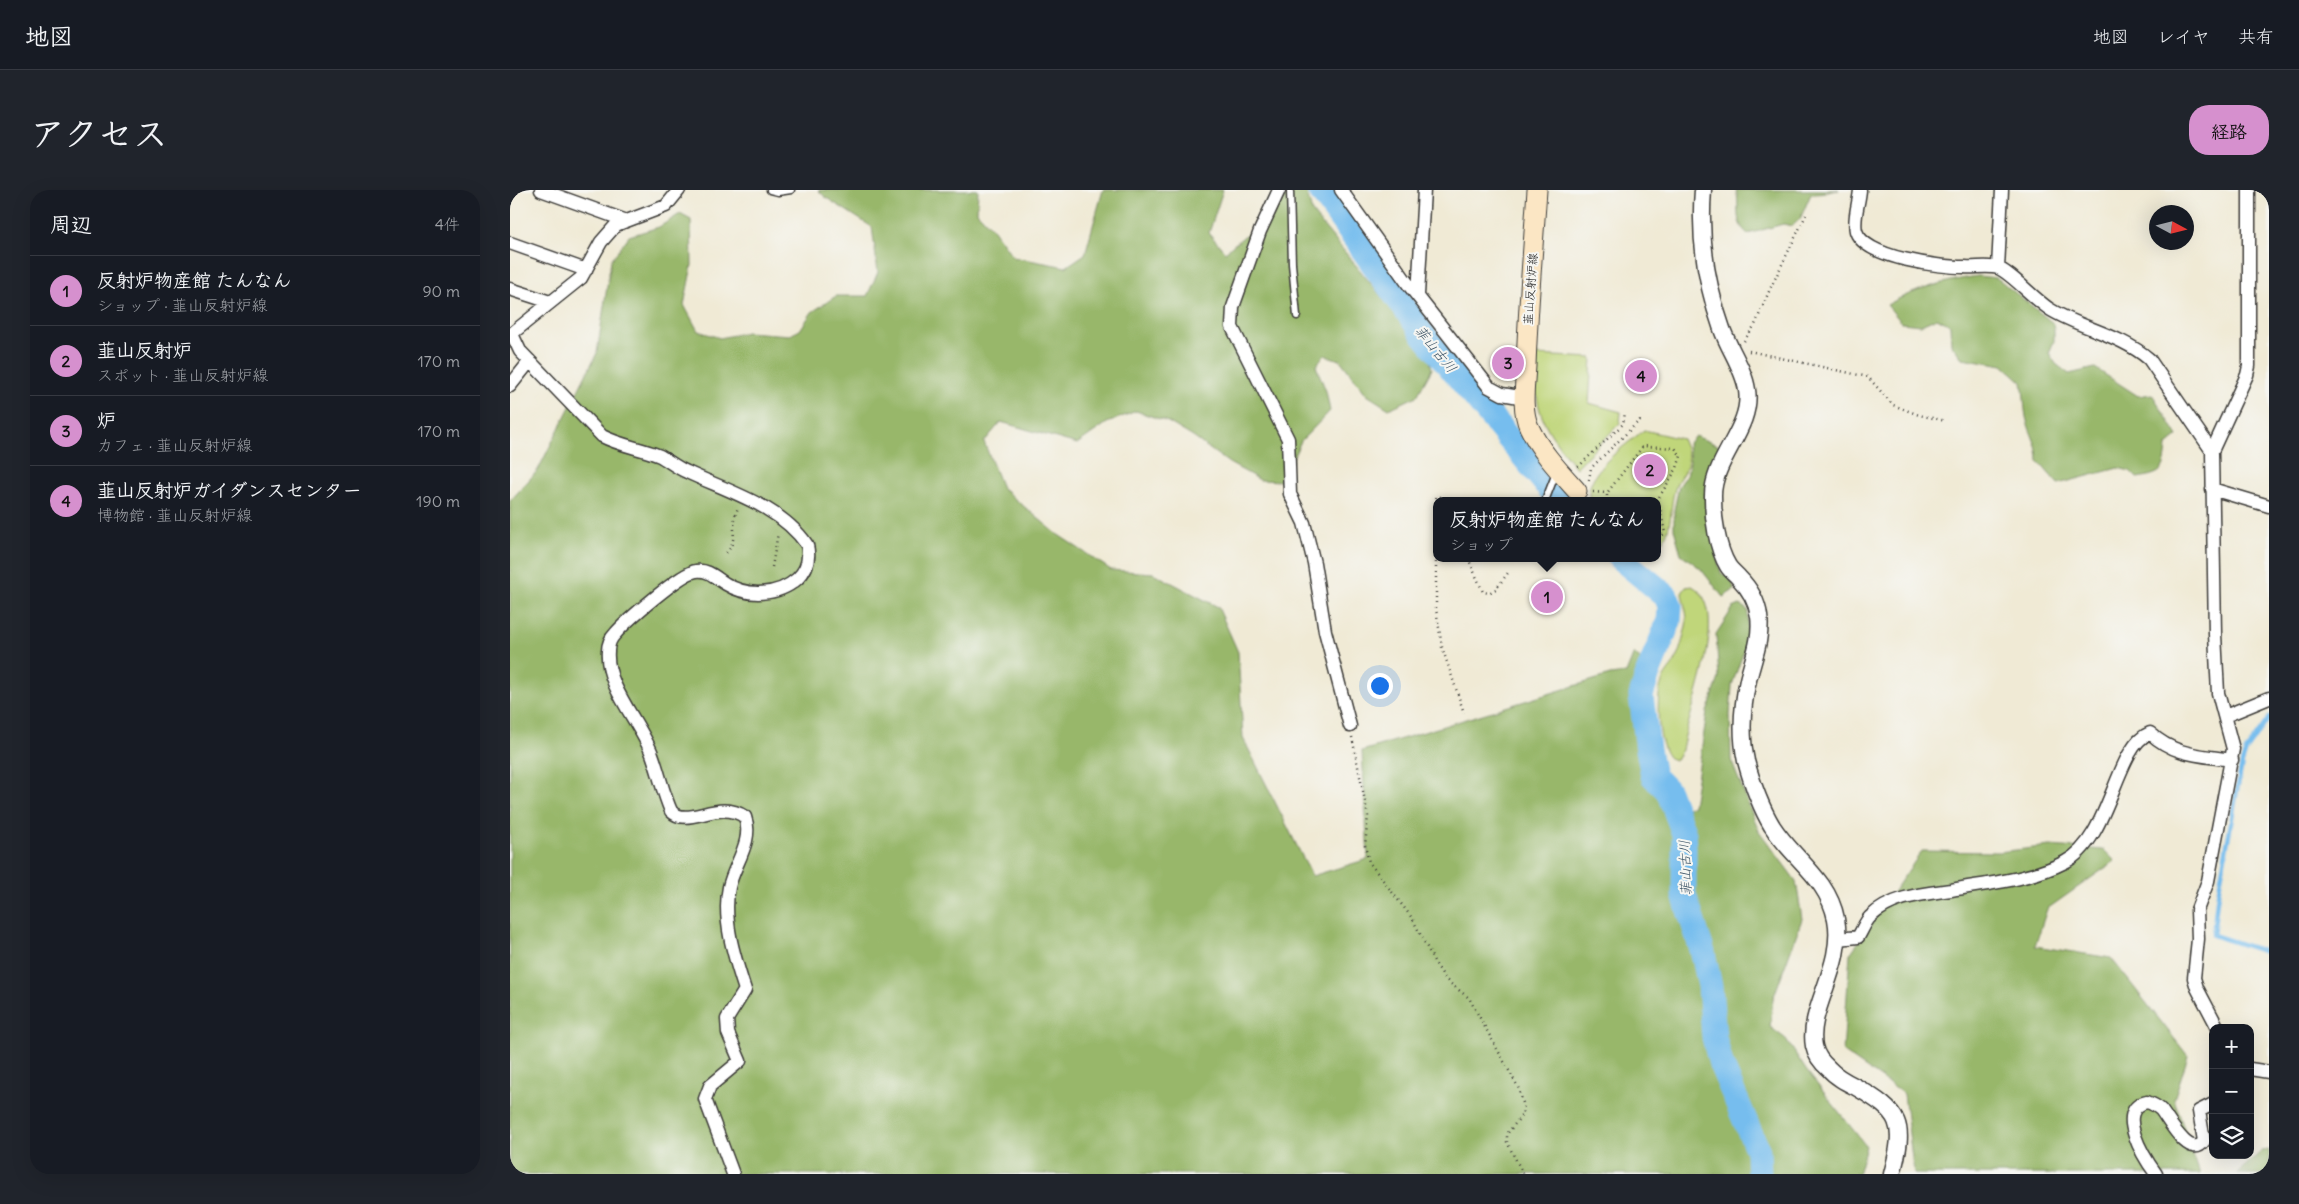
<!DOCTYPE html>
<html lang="ja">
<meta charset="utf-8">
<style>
body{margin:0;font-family:Delius,"Klee One",sans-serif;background:#20242c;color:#f1f3f6}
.controls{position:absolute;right:15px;bottom:15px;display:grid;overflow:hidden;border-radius:10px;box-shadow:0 5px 20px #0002}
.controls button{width:45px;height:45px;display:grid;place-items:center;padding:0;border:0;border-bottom:1px solid #363941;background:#171b24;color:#f1f3f6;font:25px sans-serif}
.compass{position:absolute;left:1639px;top:15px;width:45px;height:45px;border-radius:50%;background:#171b24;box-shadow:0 5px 20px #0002;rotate:97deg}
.you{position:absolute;left:869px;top:495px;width:18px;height:18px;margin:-12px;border:4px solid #fff;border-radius:50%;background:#1a73e8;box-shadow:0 0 0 8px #1a73e833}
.badge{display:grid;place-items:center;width:32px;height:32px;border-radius:50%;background:#d690ce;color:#111;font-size:16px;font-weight:700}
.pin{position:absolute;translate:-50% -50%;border:2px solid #fff;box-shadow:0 1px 5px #0006}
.popup{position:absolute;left:923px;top:307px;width:228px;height:65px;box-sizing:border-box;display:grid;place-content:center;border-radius:10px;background:#171b24;filter:drop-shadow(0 1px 4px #0005);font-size:16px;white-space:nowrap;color:#9ea1a6}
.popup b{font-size:19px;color:#f1f3f6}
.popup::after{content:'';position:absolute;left:50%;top:100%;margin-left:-10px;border:10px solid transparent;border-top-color:#171b24}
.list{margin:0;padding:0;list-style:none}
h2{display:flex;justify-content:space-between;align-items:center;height:65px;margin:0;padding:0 20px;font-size:21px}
h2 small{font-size:16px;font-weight:400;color:#9ea1a6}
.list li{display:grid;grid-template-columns:32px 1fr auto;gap:15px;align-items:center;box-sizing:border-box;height:70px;padding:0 20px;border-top:1px solid #363941}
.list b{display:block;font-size:19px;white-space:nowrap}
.list p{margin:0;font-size:16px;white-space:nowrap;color:#9ea1a6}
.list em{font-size:16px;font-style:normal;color:#9ea1a6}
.icon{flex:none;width:28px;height:28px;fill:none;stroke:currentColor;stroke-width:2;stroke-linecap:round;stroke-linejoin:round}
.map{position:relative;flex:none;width:1759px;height:984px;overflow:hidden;border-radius:20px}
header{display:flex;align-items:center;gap:30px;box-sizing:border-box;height:70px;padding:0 25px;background:#171b24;border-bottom:1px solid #363941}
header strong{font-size:24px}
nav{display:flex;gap:28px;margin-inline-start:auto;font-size:18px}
.intro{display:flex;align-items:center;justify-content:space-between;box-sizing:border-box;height:120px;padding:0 30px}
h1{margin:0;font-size:35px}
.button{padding:12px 22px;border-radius:20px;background:#d690ce;color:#111;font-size:18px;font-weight:700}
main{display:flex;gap:30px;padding:0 30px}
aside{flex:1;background:#171b24;border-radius:20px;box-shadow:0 5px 20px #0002}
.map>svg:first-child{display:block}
.green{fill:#c0d67a;stroke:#6e794b}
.forest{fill:#98b76a;stroke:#5a6a43}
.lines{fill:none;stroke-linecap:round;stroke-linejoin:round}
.stream{stroke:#76bdee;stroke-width:4.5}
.river{stroke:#76bdee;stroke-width:25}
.service-casing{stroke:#3c3b38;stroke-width:9}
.minor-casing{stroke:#3c3b38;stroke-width:15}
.tertiary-casing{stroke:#3c3b38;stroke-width:19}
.secondary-casing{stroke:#3c3b38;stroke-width:21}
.path{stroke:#3c3b38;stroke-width:2.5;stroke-dasharray:1 4;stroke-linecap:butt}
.service{stroke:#fff;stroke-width:6}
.minor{stroke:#fff;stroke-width:12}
.tertiary{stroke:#fff;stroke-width:16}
.secondary{stroke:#fbe6c4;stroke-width:19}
.labels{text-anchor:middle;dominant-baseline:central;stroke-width:4;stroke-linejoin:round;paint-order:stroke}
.street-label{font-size:12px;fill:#1c1c1c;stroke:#f6f6f2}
.water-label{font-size:14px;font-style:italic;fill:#3c5466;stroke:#f6f6f2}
</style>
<header>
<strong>地図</strong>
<nav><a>地図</a><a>レイヤ</a><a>共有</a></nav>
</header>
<div class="intro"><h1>アクセス</h1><a class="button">経路</a></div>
<main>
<aside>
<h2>周辺<small>4件</small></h2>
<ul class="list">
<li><span class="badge">1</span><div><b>反射炉物産館 たんなん</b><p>ショップ · 韮山反射炉線</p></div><em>90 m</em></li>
<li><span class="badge">2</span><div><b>韮山反射炉</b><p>スポット · 韮山反射炉線</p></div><em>170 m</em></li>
<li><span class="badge">3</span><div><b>炉</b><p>カフェ · 韮山反射炉線</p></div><em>170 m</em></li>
<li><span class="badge">4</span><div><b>韮山反射炉ガイダンスセンター</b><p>博物館 · 韮山反射炉線</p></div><em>190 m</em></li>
</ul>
</aside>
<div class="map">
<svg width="1759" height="984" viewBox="0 0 1759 984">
<rect width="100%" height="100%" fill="#f6f6f2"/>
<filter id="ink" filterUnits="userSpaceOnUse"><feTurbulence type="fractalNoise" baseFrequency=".02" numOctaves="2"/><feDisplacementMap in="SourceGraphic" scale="10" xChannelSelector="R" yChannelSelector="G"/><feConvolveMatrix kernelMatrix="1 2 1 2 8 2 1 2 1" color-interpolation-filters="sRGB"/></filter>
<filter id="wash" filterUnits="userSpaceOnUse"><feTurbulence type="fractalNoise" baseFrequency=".0096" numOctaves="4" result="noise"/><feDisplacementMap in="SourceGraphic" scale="20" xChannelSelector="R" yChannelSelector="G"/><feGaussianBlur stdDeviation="1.12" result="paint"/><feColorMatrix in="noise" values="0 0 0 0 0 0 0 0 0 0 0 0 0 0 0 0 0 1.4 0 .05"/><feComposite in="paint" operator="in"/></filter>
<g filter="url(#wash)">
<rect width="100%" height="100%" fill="#f0ead5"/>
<path class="green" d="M1025 165 1082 168 1079 213 1111 222 1110 233 1066 278C1031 234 1024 222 1025 165Z
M1134 240 1172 249C1175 256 1179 264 1178 272 1177 280 1168 288 1166 296 1158 317 1165 341 1147 357V311H1080C1072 283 1115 256 1134 240Z
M1182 396C1224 418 1177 524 1172 560L1165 571C1147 567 1145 507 1152 492 1154 485 1160 479 1164 473 1170 462 1173 449 1176 436 1179 424 1173 414 1172 403L1176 397Z"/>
<path class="forest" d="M308 0H468L467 22 484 40 503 67 556 77 575 64 593 0H713L699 43 715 62 743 39 774 0H796L802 22 918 163 922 179 907 206 879 219 857 205 830 170 814 165 806 176 816 201 820 221 791 251 772 291 750 290 719 273 683 247 658 232 626 221 597 233 567 254 491 232 474 252 492 298 547 344 601 380 643 383 708 417 728 462 733 548 802 686 858 669 852 561 1100 485 1116 483 1124 463 1132 471 1125 510 1135 587 1161 623 1183 616 1197 522 1209 488 1206 444 1223 418 1230 415 1238 420 1236 455 1222 495 1220 525 1221 570 1249 641 1286 691 1292 729 1263 809 1260 837 1276 849 1296 880 1356 956 1348 984H0V311L28 280 87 163 101 70 119 46 149 37 170 24 181 30 182 75 174 115 188 141 210 148 237 142 280 145 290 140 302 122 326 106H357L368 82 362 37 315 7Z
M1226 0H1329L1301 4 1290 29 1282 36 1273 34 1238 44C1222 31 1231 17 1226 0Z
M1468 86 1487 88 1544 134V151L1539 163 1546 174 1559 184 1585 178 1628 206 1642 204 1668 246 1657 255C1655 281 1653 284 1627 288L1620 281 1608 278 1548 294 1528 271C1528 253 1520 245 1516 227 1514 216 1514 203 1512 192L1493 175 1452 168 1441 154 1440 135 1427 128 1411 135 1392 133 1377 115C1402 100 1439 90 1468 86Z
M1185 246 1210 256 1206 363 1211 383C1218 387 1224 392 1224 400L1213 407 1190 378 1171 364 1164 339V320L1169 296 1177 285 1180 272 1178 254Z
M1540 656 1594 660 1605 671 1537 719 1525 756 1601 768 1678 866 1664 909 1690 984H1404L1394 904 1333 862 1340 764 1412 661 1489 662Z
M1759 960V984H1726L1752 961Z"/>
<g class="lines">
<path class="stream" d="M1759 528 1736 561 1732 573 1707 710 1703 745 1759 763"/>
<path class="river" d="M810 0 914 145 1050 311
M1110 368 1156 406 1160 416 1159 431 1138 483 1131 506 1138 559 1143 586 1158 601 1174 644V705L1193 763 1200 796 1204 847 1211 874 1248 961 1249 984"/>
</g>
</g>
<g filter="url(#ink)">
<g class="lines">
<defs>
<path id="service" d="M260 0 268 2 281 0
M780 0 782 74 787 126
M1035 311 1046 283"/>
<path id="minor" d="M31 0 114 30
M769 0 750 41 723 117 722 137 778 249 780 304 794 333 804 373 815 441 840 536
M831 0 898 94 979 197 992 204 1015 208
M1350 0C1349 13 1343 29 1346 41 1354 68 1430 77 1454 77 1464 78 1479 75 1488 78 1500 82 1527 112 1541 120 1573 139 1611 145 1639 169L1702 261
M0 53 76 80
M1488 78 1492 0
M0 99 40 112
M908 105 914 0
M2 144 10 161 92 246C111 256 132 258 150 266 159 271 167 278 177 282 217 301 271 316 297 355 300 368 297 380 287 389 268 406 237 407 216 394 206 388 198 379 186 381 171 383 116 431 105 444 101 448 98 454 98 461 95 496 130 532 142 564 149 583 153 603 161 621 178 639 208 608 235 627 244 651 224 674 219 697 212 730 225 769 235 800L217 829 218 843 230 871 200 896 195 909 223 984
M0 145 71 88 91 52 106 35 156 16 169 0
M0 196 20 171
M1702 299 1759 316
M1715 526 1759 508
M1328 749 1348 747C1352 741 1355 732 1360 727 1382 706 1413 704 1441 700 1479 693 1520 690 1555 672 1601 649 1605 556 1640 543 1665 566 1690 565 1722 570
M1708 838 1687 798 1684 788 1688 749 1687 720 1698 691 1723 559 1708 503 1705 444 1702 261 1737 185 1739 176V0
M1740 879 1759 882
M1646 984C1635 969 1603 919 1637 912 1643 914 1647 916 1651 920 1658 929 1680 971 1694 951L1689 921 1703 914"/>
<path id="tertiary" d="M1193 0C1189 48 1196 94 1212 139 1219 159 1234 179 1237 200 1243 238 1202 269 1203 307 1203 328 1207 358 1218 376 1221 381 1226 384 1229 388 1239 398 1247 412 1249 426 1252 448 1243 469 1238 490 1232 517 1230 543 1236 571 1242 593 1250 616 1262 636 1283 669 1318 688 1326 729 1335 776 1297 819 1304 856 1306 866 1312 873 1319 879 1326 887 1336 892 1346 897 1391 923 1396 933 1382 984"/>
<path id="secondary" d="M1027 0C1023 59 1018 117 1016 176 1015 195 1011 219 1019 237 1030 261 1050 282 1067 301"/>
</defs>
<use href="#service" class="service-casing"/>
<use href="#minor" class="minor-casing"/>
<use href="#tertiary" class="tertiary-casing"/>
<use href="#secondary" class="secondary-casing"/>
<path class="path" d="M1234 151 1245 135 1260 99 1296 25
M1239 161 1358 187 1383 215 1409 225 1436 231
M1068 277 1113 234 1115 223
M1079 290 1081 278 1133 227
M1083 302 1097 303
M934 311 931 307H926V419L932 457 954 523
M1097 311V303L1133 256 1165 258 1171 266 1167 278 1148 309 1155 343 1147 350
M216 363C229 350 220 334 228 318
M958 368 973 402 979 403 986 399 1000 380
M262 377 268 343
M842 547 858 626 855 656 859 672 902 728 925 773 936 790 959 808 1008 897 1014 916 1012 925 997 944V952L1013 984"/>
<use href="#service" class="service"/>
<use href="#minor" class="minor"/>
<use href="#tertiary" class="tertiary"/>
<use href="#secondary" class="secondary"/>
</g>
</g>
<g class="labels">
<g class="street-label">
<text transform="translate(1020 99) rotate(-86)">韮山反射炉線</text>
</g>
<g class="water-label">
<text transform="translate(926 159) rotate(51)">菲山古川</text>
<text transform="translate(1175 678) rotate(-92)">菲山古川</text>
</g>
</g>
</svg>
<div class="controls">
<button>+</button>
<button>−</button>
<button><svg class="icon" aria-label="layers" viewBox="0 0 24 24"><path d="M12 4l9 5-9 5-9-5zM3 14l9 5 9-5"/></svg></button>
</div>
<svg class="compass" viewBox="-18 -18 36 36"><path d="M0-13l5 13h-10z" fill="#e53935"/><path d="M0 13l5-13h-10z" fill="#9ea1a6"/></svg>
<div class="you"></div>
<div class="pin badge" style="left:1037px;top:407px">1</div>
<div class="popup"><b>反射炉物産館 たんなん</b>ショップ</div>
<div class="pin badge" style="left:1140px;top:280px">2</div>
<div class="pin badge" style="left:998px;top:173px">3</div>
<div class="pin badge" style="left:1131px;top:186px">4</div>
</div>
</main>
